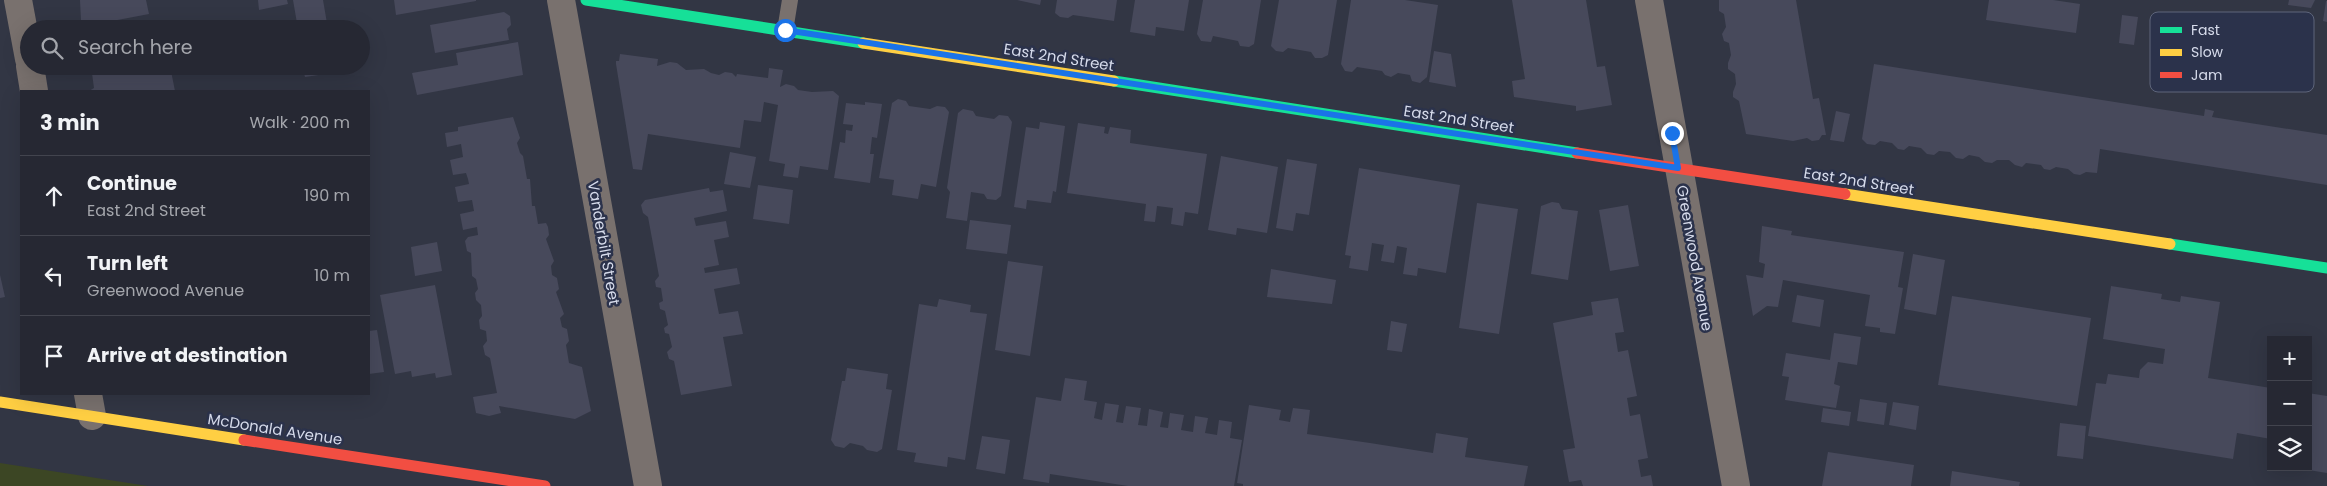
<!DOCTYPE html>
<meta charset="utf-8">
<style>
body{margin:0;font-family:Poppins,sans-serif;background:#2e303b;color:#f1f3f6}
.controls{position:absolute;right:15px;bottom:15px;display:grid;overflow:hidden;border-radius:0px;box-shadow:0 5px 20px #0002}
.controls button{width:45px;height:45px;display:grid;place-items:center;padding:0;border:0;border-bottom:1px solid #42444e;background:#262833;color:#f1f3f6;font:25px sans-serif}
.stop{position:absolute;width:15px;height:15px;margin:-11px;border:4px solid #1a73e8;border-radius:50%;background:#fff}
.stop.end{background:#1a73e8;border-color:#fff;box-shadow:0 1px 5px #0008}
.list{margin:0;padding:0;list-style:none}
h2{display:flex;justify-content:space-between;align-items:center;height:65px;margin:0;padding:0 20px;font-size:21px}
h2 small{font-size:16px;font-weight:400;color:#a4a6ac}
.list li{display:grid;grid-template-columns:32px 1fr auto;gap:15px;align-items:center;box-sizing:border-box;height:80px;padding:0 20px;border-top:1px solid #42444e}
.list b{display:block;font-size:19px;white-space:nowrap}
.list p{margin:0;font-size:16px;white-space:nowrap;color:#a4a6ac}
.list em{font-size:16px;font-style:normal;color:#a4a6ac}
.icon{flex:none;width:28px;height:28px;fill:none;stroke:currentColor;stroke-width:2;stroke-linecap:round;stroke-linejoin:round}
.map{position:relative;flex:none;width:2327px;height:486px;overflow:hidden}
.search{position:absolute;background:#262833;box-shadow:0 5px 20px #0002;left:20px;top:20px;width:350px;height:55px;display:flex;align-items:center;gap:12px;box-sizing:border-box;padding:0 18px;border-radius:28px;color:#a4a6ac;font-size:19px}
.panel{position:absolute;background:#262833;box-shadow:0 5px 20px #0002;left:20px;top:90px;width:350px;height:305px;border-radius:0px}
.map>svg:first-child{display:block}
.green{fill:#3c4624}
.building{fill:#47495b}
.lines{fill:none;stroke-linecap:round;stroke-linejoin:round}
.lane{stroke:#79716e;stroke-width:16}
.street{stroke:#79716e;stroke-width:28}
.fast{stroke:#16e098;stroke-width:11}
.slow{stroke:#ffcf43;stroke-width:11}
.jam{stroke:#f24e42;stroke-width:11}
.route{stroke:#1a73e8;stroke-width:6}
.labels{text-anchor:middle;dominant-baseline:central;stroke-width:5;stroke-linejoin:round;paint-order:stroke}
.street-label{font-size:15px;fill:#d6dbeb;stroke:#2b324b}
.key{fill:#2b324b;stroke:#5e657b;stroke-width:1}
.key-label{font-size:14px;fill:#d6dbeb}
</style>
<div class="map">
<svg width="2327" height="486" viewBox="0 0 2327 486">
<rect width="100%" height="100%" fill="#323644"/>
<path class="green" d="M0 463 148 486H0Z"/>
<path class="building" d="M80 0H146L149 14 86 26 81 21Z
M258 0H287L288 4 259 10Z
M293 0H323L328 29H298Z
M394 0H476V1L396 15Z
M1017 0H1041L1040 5Z
M1057 0H1117L1114 21 1073 15 1068 18 1060 17 1055 13Z
M1135 0H1189L1184 31 1156 27 1155 36 1130 32Z
M1203 0H1261L1254 44 1249 47 1240 46 1238 41 1213 36 1211 42 1201 41 1197 34Z
M1279 0H1337L1328 55 1322 58H1315L1311 52 1288 48 1283 52 1276 51 1271 46Z
M1351 0H1405L1438 5 1427 77 1420 83 1412 81 1410 75 1398 73 1391 77 1385 75 1382 71 1357 67 1352 72 1345 71 1341 64Z
M1512 0H1586L1597 67 1605 66 1612 105 1576 111V106L1514 97 1512 81 1525 79Z
M1719 0H1796L1813 99 1819 98 1826 135H1822L1819 140 1812 141 1807 138 1793 141 1746 134 1739 101 1733 97V92L1736 84 1735 74 1728 69V63L1731 55 1729 43 1724 41 1722 34 1726 27 1724 14 1719 11Z
M1989 0H2053L2080 4 2076 33 1986 20Z
M2289 0H2315L2311 8 2288 5Z
M2326 1H2327V22L2323 21Z
M504 12 510 16 511 25 507 29 509 40 435 53 430 25Z
M2122 15 2138 17 2134 45 2119 43Z
M518 42 523 75 417 95 412 73 458 65 456 53Z
M1434 51 1451 54 1456 87 1429 82Z
M620 54 658 59 657 66 670 62 677 63 686 70 704 69 711 73 719 75 725 72 732 73 736 77 737 74 768 78 769 68 783 70 780 87 786 84 794 86 798 90 812 92 833 91 839 96 828 170 800 166 798 178 783 176 785 164 769 161 778 105 764 102 761 122 744 120 740 148 648 134 642 170 633 169 616 64V61H619Z
M1874 64 2204 116 2205 109 2214 111 2212 117 2327 135V185L2100 149 2097 173 2086 172 2080 175 2074 174 2068 169 2056 167 2050 170 2044 169 2041 165 2026 163 2022 167 2015 165 2009 160H1997L1992 163 1985 162 1979 157 1969 155 1963 159 1956 158 1950 152 1939 151 1934 155 1927 154 1921 148 1909 146 1904 150 1898 149 1892 143 1880 141 1875 145 1867 144 1862 139Z
M91 66H170L175 91H89L94 88Z
M302 66H331L332 73 305 77Z
M898 99 906 101 909 106 930 109 937 106 945 107 949 112 936 187 921 184 918 199 892 195 894 180 879 178 892 103Z
M865 102 882 104 877 138 872 137 870 154H874L870 183 834 178 840 142 845 143 846 130 852 131 853 125 843 124 846 103 865 105Z
M963 109 973 111 976 116 994 119 999 115 1008 116 1012 122 1001 196 996 200 987 199 984 194 971 192 967 221 946 218 950 192 947 188 958 113Z
M1836 111 1850 114 1844 142 1830 140Z
M513 117 520 138 517 143 520 153 523 156 527 179H530L532 206H535L538 224 546 223 548 227 549 235 546 239 554 261 551 266 552 275 557 278 559 289 556 292 564 314 560 318 562 327 567 329 569 341 566 345 569 363 582 367 591 411 575 419 499 406 501 413 489 416 476 413 473 397 497 393 490 358 485 355 483 346 487 341 486 331 480 329 479 320 482 316 481 305 476 300 475 293 478 289 476 279 472 276 471 253 467 251 465 241 468 237 478 235 477 227 463 230 460 214 474 211 472 200 458 202 455 187 469 184 468 179 466 173 453 175 450 160 463 157 461 144 447 147 445 133 458 131V127Z
M1040 122 1065 126 1056 192 1053 191 1051 203 1027 200 1026 209 1014 207 1026 127 1039 129Z
M1078 123 1105 127 1104 133 1108 134 1110 127 1131 130 1130 143 1207 154 1198 214 1185 212 1183 226 1171 224 1173 208 1157 206 1155 222 1144 221 1146 204 1067 193Z
M730 152 756 157 750 188 724 184Z
M1221 156 1278 167 1267 233 1237 228 1236 235 1208 230Z
M1287 159 1317 164 1309 215 1296 213 1293 231 1276 228Z
M1359 168 1460 185 1446 273 1418 268 1417 276 1403 274 1407 248 1397 246 1394 263 1381 261 1384 245 1372 243 1368 271 1349 268 1351 256 1345 255Z
M758 185 793 190 789 224 753 219Z
M709 188 710 192 723 190 727 211 694 218 696 226 726 221 729 237 714 240 719 265 704 268 705 273 737 268 740 284 714 289 719 314 738 311 743 334 723 337 732 386 681 395 674 361 669 359 667 352 672 347 669 334 665 333 664 328 668 325 665 311 660 309 659 303 663 301 661 288 656 287 655 281 659 276 648 217 643 213 641 205 645 200Z
M1552 202 1559 203 1562 209 1578 211 1568 280 1531 274 1541 206Z
M1477 203 1518 209 1499 334 1459 328Z
M1628 205 1639 266 1610 271 1599 210Z
M970 220 1011 225 1007 254 966 249Z
M1762 226 1792 231 1791 235 1904 252 1898 287 1903 288 1895 334 1880 332V328L1865 326 1870 295 1783 280 1778 307 1767 306 1753 316 1746 275 1763 278 1765 264 1759 262Z
M437 242 442 271 415 276 411 247Z
M1913 254 1945 260 1936 315 1904 309Z
M1008 261 1043 266 1030 356 995 350Z
M1271 269 1336 280 1332 304 1267 297Z
M0 275 5 297 0 298Z
M435 285 452 375 436 378 435 373 412 377 411 371 395 374 380 295Z
M2111 286 2162 294 2161 299 2180 302 2181 296 2220 302 2208 378 2271 388V439L2237 433 2233 459 2088 436 2096 383 2106 384 2108 374 2139 378 2140 370 2148 362 2163 364 2165 349 2103 339Z
M1797 295 1824 300 1820 327 1792 322Z
M1952 296 2091 318 2077 406 1938 385Z
M1618 298 1624 332 1615 333 1618 352 1628 350 1637 396 1627 398 1630 416 1640 414 1648 458 1638 460 1641 477 1651 475 1653 486H1583L1581 480 1569 482 1563 450 1575 448 1553 323 1593 315 1591 302Z
M939 299 971 305 970 312 987 314 965 460 948 457 947 467 914 462 916 453 897 450 919 304 937 307Z
M1391 321 1407 324 1402 352 1387 350Z
M377 330 384 372 369 374V331Z
M1834 333 1861 337 1857 365 1838 362 1834 384 1840 386 1836 408 1785 400 1789 377 1782 376 1786 353 1830 360Z
M847 368 888 374 886 389 892 390 882 449 877 452 867 450 863 446 850 443 844 448 835 446 831 440 842 381H845Z
M1065 378 1087 381 1084 400 1097 402 1094 418 1102 420 1105 403 1119 405 1116 422 1123 423 1126 406 1141 408 1138 425 1147 426 1149 409 1163 412 1160 427 1168 428 1170 413 1184 415 1181 430 1193 432 1195 416 1208 418 1205 433 1217 435 1219 420 1232 422 1230 438 1242 440 1234 486H1128L1050 474 1049 483 1023 479 1036 397 1061 401Z
M2308 393 2327 396V473L2296 468 2308 467Z
M1860 399 1887 403 1884 425 1857 421Z
M1893 402 1919 406 1916 430 1889 425Z
M1249 405 1281 410 1279 420 1290 422 1293 408 1310 410 1307 434 1370 443 1433 453 1436 433 1468 438 1465 457 1528 466 1524 486H1243V484L1237 483Z
M1823 408 1851 412 1849 426 1821 422Z
M2060 423 2086 426 2083 459 2057 456Z
M982 436 1010 440 1005 474 976 469Z
M1828 452 1914 465 1911 486H1822Z
M1952 471 2020 482 2019 486H1950Z"/>
<g class="lines">
<path class="lane" d="M785 31 790 0"/>
<path class="street" d="M18 0 29 59
M561 0 648 486
M1649 0 1736 486
M30 66 34 91
M88 394 92 416"/>
<path class="fast" d="M586 0 863 43
M1114 81 1577 153
M2170 244 2327 268"/>
<path class="slow" d="M863 43 1114 81
M1845 194 2170 244
M0 402 244 440"/>
<path class="jam" d="M1577 153 1845 194
M244 440 545 486"/>
</g>
<g class="lines">
<path class="route" d="M785 30 1678 168 1672 133"/>
</g>
<g class="labels">
<g class="street-label">
<text transform="translate(1059 57) rotate(9)">East 2nd Street</text>
<text transform="translate(1459 119) rotate(9)">East 2nd Street</text>
<text transform="translate(1859 181) rotate(9)">East 2nd Street</text>
<text transform="translate(604 243) rotate(80)">Vanderbilt Street</text>
<text transform="translate(1695 258) rotate(80)">Greenwood Avenue</text>
<text transform="translate(275 429) rotate(9)">McDonald Avenue</text>
</g>
</g>
<rect x="2150" y="12" width="164" height="80" rx="8" class="key"/>
<rect x="2160" y="27" width="22" height="6" fill="#16e098"/>
<rect x="2160" y="49" width="22" height="7" fill="#ffcf43"/>
<rect x="2160" y="72" width="22" height="6" fill="#f24e42"/>
<g class="key-label">
<text x="2191" y="35">Fast</text>
<text x="2191" y="57">Slow</text>
<text x="2191" y="80">Jam</text>
</g>
</svg>
<div class="controls">
<button>+</button>
<button>−</button>
<button><svg class="icon" aria-label="layers" viewBox="0 0 24 24"><path d="M12 4l9 5-9 5-9-5zM3 14l9 5 9-5"/></svg></button>
</div>
<div class="stop" style="left:785px;top:30px"></div>
<div class="stop end" style="left:1672px;top:133px"></div>
<div class="search"><svg class="icon" aria-label="search" viewBox="0 0 24 24"><circle cx="10" cy="10" r="6"/><path d="M15 15l6 6"/></svg>Search here</div>
<section class="panel">
<h2>3 min<small>Walk · 200 m</small></h2>
<ul class="list">
<li><svg class="icon" aria-label="ahead" viewBox="0 0 24 24"><path d="M12 20V5M6 11l6-6 6 6"/></svg><div><b>Continue</b><p>East 2nd Street</p></div><em>190 m</em></li>
<li><svg class="icon" aria-label="left" viewBox="0 0 24 24"><path d="M17 20v-9H6M10 6l-5 5 5 5"/></svg><div><b>Turn left</b><p>Greenwood Avenue</p></div><em>10 m</em></li>
<li><svg class="icon" aria-label="arrive" viewBox="0 0 24 24"><path d="M6 21V4h12l-3 4 3 4H6"/></svg><div><b>Arrive at destination</b></div></li>
</ul>
</section>
</div>
